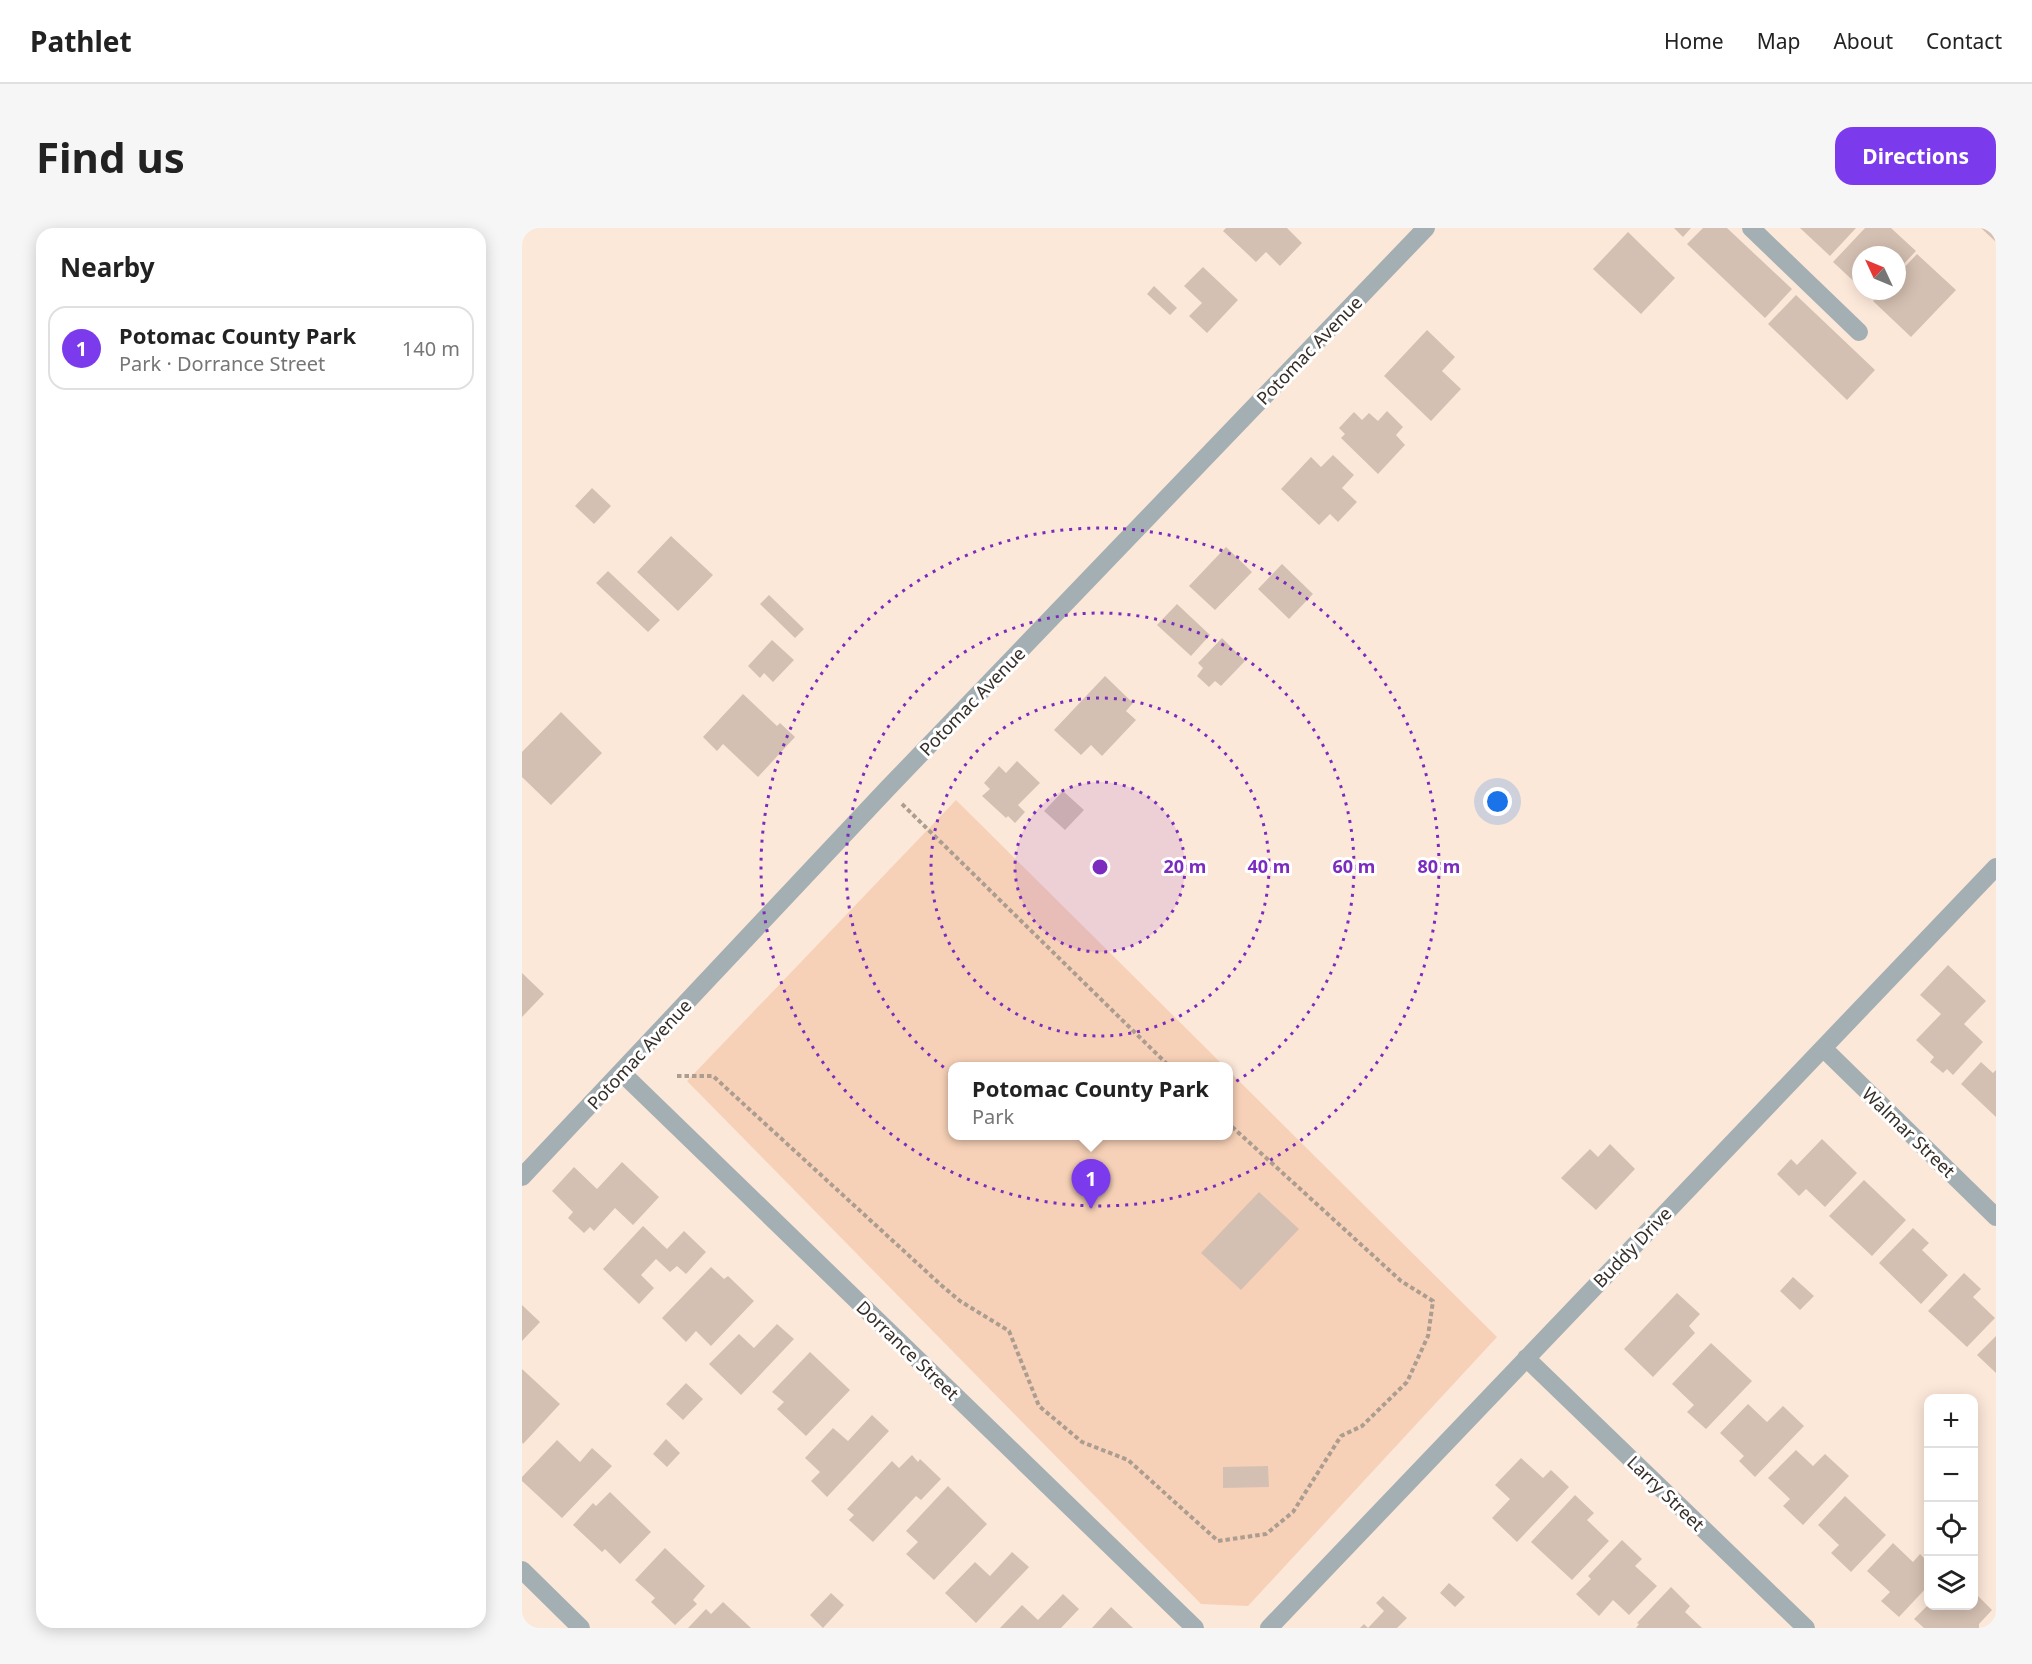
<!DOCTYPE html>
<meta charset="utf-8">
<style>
body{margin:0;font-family:"Noto Sans",sans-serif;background:#f6f6f6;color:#222}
.controls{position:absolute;right:18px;bottom:18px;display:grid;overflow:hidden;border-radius:12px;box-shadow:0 3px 15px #0003}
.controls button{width:54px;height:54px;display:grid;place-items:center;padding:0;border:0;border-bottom:2px solid #e0e0e0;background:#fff;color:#222;font:30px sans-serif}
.compass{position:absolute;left:1330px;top:18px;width:54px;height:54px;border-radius:50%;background:#fff;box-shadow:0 3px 15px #0003;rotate:314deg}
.you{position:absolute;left:976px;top:574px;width:21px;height:21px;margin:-15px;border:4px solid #fff;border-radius:50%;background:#1a73e8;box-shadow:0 0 0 9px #1a73e833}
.badge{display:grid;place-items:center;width:39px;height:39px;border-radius:50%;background:#7c3aed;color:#fff;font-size:20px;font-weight:700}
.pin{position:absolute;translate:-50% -50px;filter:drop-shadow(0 2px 3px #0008)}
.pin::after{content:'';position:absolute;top:32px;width:21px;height:18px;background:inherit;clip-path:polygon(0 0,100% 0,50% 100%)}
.popup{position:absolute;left:426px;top:834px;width:285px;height:78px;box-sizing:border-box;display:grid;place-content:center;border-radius:12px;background:#fff;filter:drop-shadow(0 2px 4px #0005);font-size:20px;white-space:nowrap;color:#767676}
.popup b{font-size:22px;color:#222}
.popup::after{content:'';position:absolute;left:50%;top:100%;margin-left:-12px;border:12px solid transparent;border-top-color:#fff}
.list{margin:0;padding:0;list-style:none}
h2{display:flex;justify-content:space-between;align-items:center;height:78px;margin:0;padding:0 24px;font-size:26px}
h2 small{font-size:20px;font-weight:400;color:#767676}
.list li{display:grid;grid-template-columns:39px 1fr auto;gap:18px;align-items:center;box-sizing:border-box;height:84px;margin:0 12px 12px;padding:0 12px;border:2px solid #e0e0e0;border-radius:18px}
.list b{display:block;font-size:22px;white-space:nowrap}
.list p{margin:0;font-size:20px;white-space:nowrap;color:#767676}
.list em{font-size:20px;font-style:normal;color:#767676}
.icon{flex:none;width:33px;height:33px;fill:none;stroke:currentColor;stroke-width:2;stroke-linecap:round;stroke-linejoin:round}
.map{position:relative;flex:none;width:1474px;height:1400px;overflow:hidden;border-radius:18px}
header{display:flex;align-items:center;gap:36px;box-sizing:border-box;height:84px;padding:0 30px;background:#fff;border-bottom:2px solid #e0e0e0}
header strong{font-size:28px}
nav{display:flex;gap:33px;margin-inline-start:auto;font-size:21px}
.intro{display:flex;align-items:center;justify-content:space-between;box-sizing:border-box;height:144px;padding:0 36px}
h1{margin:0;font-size:42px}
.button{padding:15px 27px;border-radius:18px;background:#7c3aed;color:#fff;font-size:21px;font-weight:700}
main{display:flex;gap:36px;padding:0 36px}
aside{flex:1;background:#fff;border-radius:18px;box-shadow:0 3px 15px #0003}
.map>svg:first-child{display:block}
.green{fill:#f7d1b7}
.building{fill:#d4c0b2}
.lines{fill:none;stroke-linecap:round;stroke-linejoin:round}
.path{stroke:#ac9d91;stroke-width:4;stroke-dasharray:4.5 3;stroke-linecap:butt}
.minor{stroke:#a4afb3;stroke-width:18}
.ring{fill:none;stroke:#7b2cbf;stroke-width:3;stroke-dasharray:3 6}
.labels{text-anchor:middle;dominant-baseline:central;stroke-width:6;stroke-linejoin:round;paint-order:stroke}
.street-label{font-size:18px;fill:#362e28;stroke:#fff}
.centre{fill:#7b2cbf;stroke:#fff;stroke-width:3}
.ring-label{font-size:18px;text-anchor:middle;font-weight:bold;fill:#7b2cbf;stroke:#fff;stroke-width:6;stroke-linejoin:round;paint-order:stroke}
</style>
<header>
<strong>Pathlet</strong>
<nav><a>Home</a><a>Map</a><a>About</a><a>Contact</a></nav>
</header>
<div class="intro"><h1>Find us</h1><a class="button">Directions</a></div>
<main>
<aside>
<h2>Nearby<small></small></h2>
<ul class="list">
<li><span class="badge">1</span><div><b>Potomac County Park</b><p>Park · Dorrance Street</p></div><em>140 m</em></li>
</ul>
</aside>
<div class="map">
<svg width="1474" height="1400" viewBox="0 0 1474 1400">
<rect width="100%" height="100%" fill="#fce8d9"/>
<path class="green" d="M434 572 702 838H431V908H707V843L975 1109 726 1378 679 1376 165 853Z"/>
<path class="building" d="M704 0H765L780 15 758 38 744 24 734 34 701 3Z
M1152 0H1169L1161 9Z
M1181 0H1205L1270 61 1243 90 1165 16Z
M1278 0H1334L1308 28Z
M1343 0H1369L1394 23 1375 43V27H1339V60L1311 34Z
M1459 0H1474V14Z
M1106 4 1153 50 1119 86 1071 41Z
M1395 26 1434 62 1389 109 1351 73 1360 63H1375V47Z
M681 39 716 72 685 105 667 88 680 75 662 58Z
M632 58 655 80 648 87 625 66Z
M1274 67 1353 142 1325 172 1246 96Z
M905 102 933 129 920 143 939 161 909 193 862 148Z
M865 183 881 199 874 207 883 217 856 246 819 210 823 206 817 200 832 184 840 192 847 185 856 193Z
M811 227 832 247 820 260 835 274 816 294 808 286 797 297 759 261 789 229 799 239Z
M70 260 89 278 72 296 53 278Z
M149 308 191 347 156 383 115 344Z
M704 319 730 344 693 382 667 358Z
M760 336 791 366 767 391 736 361Z
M86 343 138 392 126 404 74 355Z
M247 367 282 401 273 410 238 376Z
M655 376 688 407 669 428 635 397Z
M700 410 723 433 699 458 693 453 687 459 675 448 681 440 676 435Z
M250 412 272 432 251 454 242 445 238 450 226 438Z
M583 448 611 475 604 483 614 492 580 528 569 517 559 527 532 502Z
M221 466 255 498 258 495 273 509 236 549 201 516 195 523 181 509Z
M39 484 80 525 29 577 0 549V524Z
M495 533 518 555 496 577 503 584 493 595 486 588 484 590 460 568 468 561 462 555 477 538 484 545Z
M541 563 562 582 543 602 522 583Z
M1426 737 1464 773 1442 796 1461 814 1431 847 1425 841 1421 845 1408 834 1412 829 1394 812 1419 786 1398 767Z
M0 745 22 766 0 789Z
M1459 834 1471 845 1474 842V889L1439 856Z
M1300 911 1335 945 1303 979 1284 961 1277 968 1255 946 1269 931 1275 937Z
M1088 916 1113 941 1074 982 1039 950 1068 921 1076 929Z
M100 934 137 969 111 997 93 980 72 1003 68 999 62 1005 46 990 51 984 30 963 52 939 75 961Z
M1342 952 1384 992 1350 1028 1307 988Z
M737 964 777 1001 719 1062 679 1025Z
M121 998 145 1021 162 1003 184 1024 164 1046 155 1038 148 1044 134 1031 119 1047 132 1060 117 1076 81 1041Z
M1391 1000 1407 1015 1400 1022 1426 1047 1399 1076 1357 1035Z
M189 1039 202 1051 206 1048 232 1073 189 1118 174 1103 164 1114 140 1090Z
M1442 1045 1459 1061 1451 1069 1473 1090 1445 1119 1406 1083Z
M1271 1049 1292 1068 1278 1082 1258 1063Z
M1155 1065 1178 1086 1167 1098 1173 1105 1131 1149 1102 1121Z
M0 1077 18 1094 0 1113Z
M255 1096 272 1111 219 1167 187 1136 217 1106 232 1120Z
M1474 1108V1145L1455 1127Z
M1189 1115 1230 1153 1184 1201 1165 1184 1172 1177 1150 1156Z
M288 1124 328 1162 284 1208 255 1181 262 1174 250 1164Z
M0 1141 38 1176 1 1216 0 1214Z
M164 1155 181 1171 161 1192 144 1176Z
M1226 1176 1245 1194 1261 1178 1282 1198 1233 1249 1217 1233 1222 1228 1198 1205Z
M350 1187 367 1203 305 1269 289 1253 298 1244 283 1230 311 1200 326 1213Z
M144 1211 158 1225 145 1239 131 1226Z
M35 1212 58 1234 70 1220 90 1238 40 1290 0 1253V1249Z
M1274 1222 1291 1238 1303 1226 1327 1248 1281 1297 1261 1278 1268 1271 1246 1250Z
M390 1227 396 1234 398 1231 419 1251 399 1272 394 1268 351 1314 327 1292 332 1287 325 1281 370 1233 377 1240Z
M999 1230 1021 1250 1029 1242 1047 1259 995 1314 970 1290 988 1271 973 1257Z
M746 1238 747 1259 701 1260V1239Z
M426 1258 465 1296 412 1352 384 1326 396 1314 384 1303Z
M88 1264 129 1304 98 1336 83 1321 80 1324 51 1297 71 1275 74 1278Z
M1053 1267 1072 1285 1065 1292 1087 1313 1050 1352 1009 1314Z
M1323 1268 1364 1307 1329 1344 1309 1325 1317 1317 1296 1297Z
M1100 1312 1120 1331 1113 1338 1135 1358 1107 1387 1091 1372 1077 1388 1054 1366 1069 1351 1066 1348Z
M1371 1315 1391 1334 1398 1326 1406 1334V1358L1377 1389 1359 1373 1368 1364 1345 1343Z
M143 1320 183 1358 171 1372 175 1376 153 1397 129 1374 133 1370 113 1352Z
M490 1324 507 1339 454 1395 423 1365 453 1334 468 1348Z
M927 1355 943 1369 933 1379 918 1365Z
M1149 1359 1168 1378 1163 1384 1180 1400H1114L1117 1396 1115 1395Z
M1452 1364 1470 1382 1457 1396V1400H1402L1392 1391 1405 1378H1452Z
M309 1365 322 1377 301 1400 288 1387Z
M541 1366 557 1381 539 1400H478L500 1377 516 1392Z
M861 1368 885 1390 875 1400H838L842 1396 846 1400 862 1383 854 1375Z
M201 1374 229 1400H166L184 1381 189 1386Z
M589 1379 611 1400H570Z"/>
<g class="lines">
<path class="path" d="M380 576 647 838
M155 848H191L419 1057 438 1073 487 1103 517 1178 560 1214 606 1232 696 1313 744 1306 771 1284 819 1208 840 1198 885 1154 906 1108 911 1073 879 1053 707 896"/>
<path class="minor" d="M1229 0 1337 104
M1301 820 1474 989
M100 845 673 1400
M0 949 365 561 904 0
M1004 1130 1284 1400
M0 1342 59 1400
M747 1400 1474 639"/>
</g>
<circle cx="578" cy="639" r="85" fill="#7b2cbf" fill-opacity=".12"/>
<g class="ring">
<circle cx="578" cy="639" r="85"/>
<circle cx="578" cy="639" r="169"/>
<circle cx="578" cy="639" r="254"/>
<circle cx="578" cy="639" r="339"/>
</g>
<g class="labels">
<g class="street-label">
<text transform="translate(787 122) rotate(-46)">Potomac Avenue</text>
<text transform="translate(450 473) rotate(-46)">Potomac Avenue</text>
<text transform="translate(117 826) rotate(-47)">Potomac Avenue</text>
<text transform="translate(1387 904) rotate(44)">Walmar Street</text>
<text transform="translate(1110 1019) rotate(-46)">Buddy Drive</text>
<text transform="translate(386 1122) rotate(44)">Dorrance Street</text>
<text transform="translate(1144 1265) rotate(44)">Larry Street</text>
</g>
</g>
<circle cx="578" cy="639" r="9" class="centre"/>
<g class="ring-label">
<text x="663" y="645">20 m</text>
<text x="747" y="645">40 m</text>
<text x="832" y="645">60 m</text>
<text x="917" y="645">80 m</text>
</g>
</svg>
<div class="controls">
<button>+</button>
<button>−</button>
<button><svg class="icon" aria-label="locate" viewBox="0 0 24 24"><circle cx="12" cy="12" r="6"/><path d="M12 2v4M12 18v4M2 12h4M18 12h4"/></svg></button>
<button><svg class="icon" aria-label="layers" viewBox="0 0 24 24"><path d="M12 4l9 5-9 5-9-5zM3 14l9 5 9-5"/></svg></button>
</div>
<svg class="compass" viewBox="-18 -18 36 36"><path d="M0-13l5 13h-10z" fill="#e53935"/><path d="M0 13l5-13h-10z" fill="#767676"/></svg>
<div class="you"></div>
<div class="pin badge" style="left:569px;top:981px">1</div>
<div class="popup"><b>Potomac County Park</b>Park</div>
</div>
</main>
